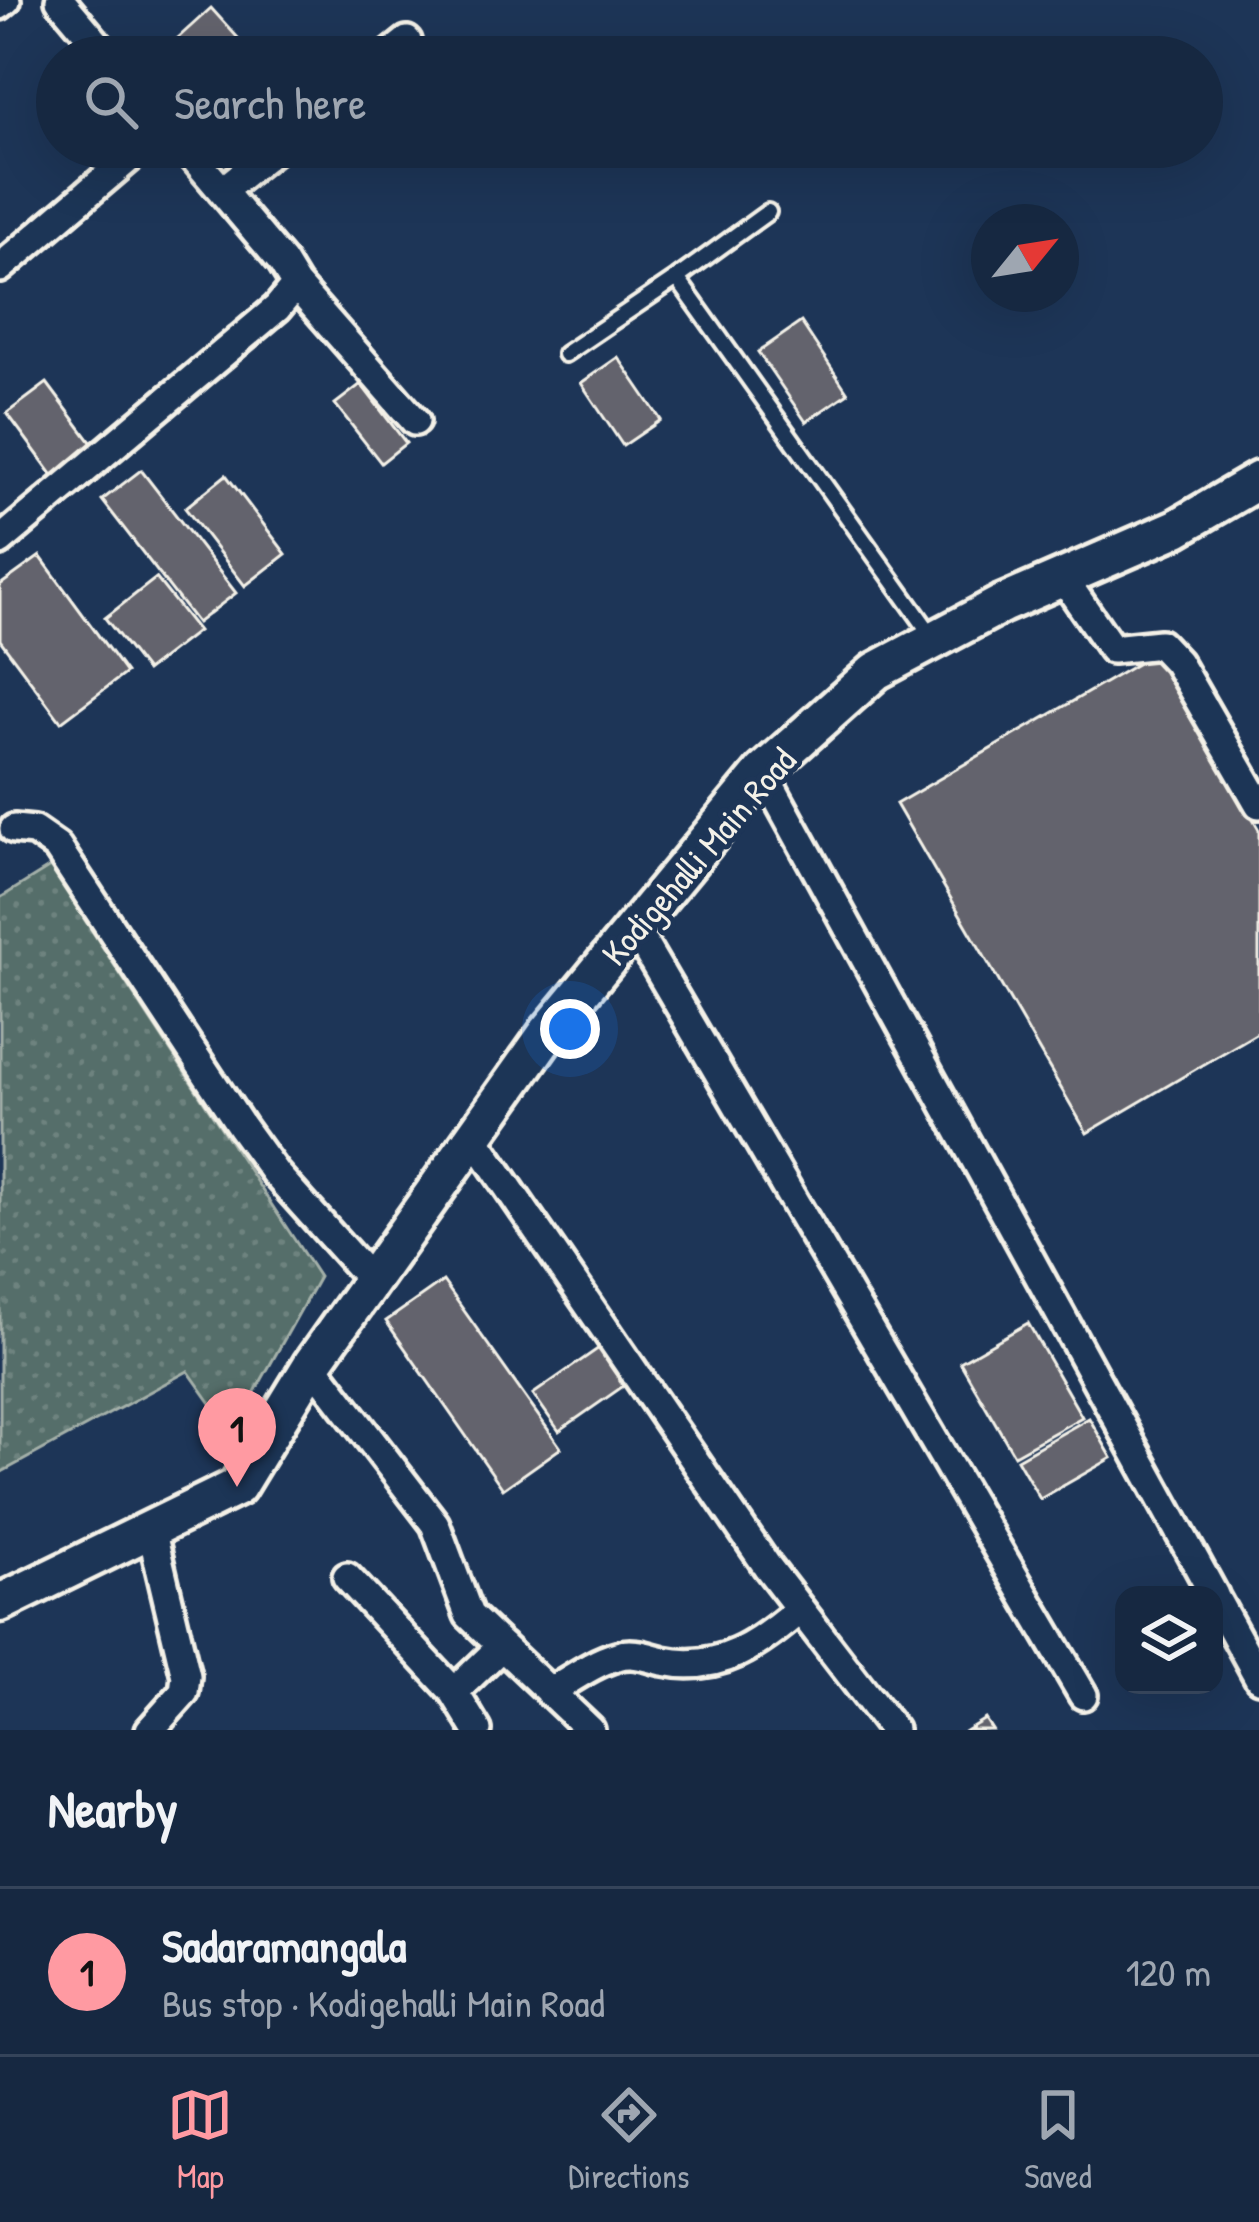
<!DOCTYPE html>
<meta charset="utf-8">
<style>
body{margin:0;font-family:"Patrick Hand",sans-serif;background:#1f3048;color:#f1f3f6}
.controls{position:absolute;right:36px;bottom:36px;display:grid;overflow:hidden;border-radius:24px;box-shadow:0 12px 48px #0002}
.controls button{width:108px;height:108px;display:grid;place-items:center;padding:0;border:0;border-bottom:3px solid #35445a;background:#162841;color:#f1f3f6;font:60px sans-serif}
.compass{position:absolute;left:971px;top:204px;width:108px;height:108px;border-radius:50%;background:#162841;box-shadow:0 12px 48px #0002;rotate:60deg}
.you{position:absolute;left:570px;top:1029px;width:42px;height:42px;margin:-30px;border:9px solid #fff;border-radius:50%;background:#1a73e8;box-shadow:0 0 0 18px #1a73e833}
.badge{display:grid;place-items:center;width:78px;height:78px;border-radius:50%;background:#ff9aa2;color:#111;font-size:39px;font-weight:700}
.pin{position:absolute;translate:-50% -99px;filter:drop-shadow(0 3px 6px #0008)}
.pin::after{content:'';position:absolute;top:63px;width:42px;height:36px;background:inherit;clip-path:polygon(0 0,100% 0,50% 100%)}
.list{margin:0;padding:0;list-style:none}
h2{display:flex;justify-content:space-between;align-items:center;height:156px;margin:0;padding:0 48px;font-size:51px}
h2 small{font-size:39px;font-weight:400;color:#9ea6b1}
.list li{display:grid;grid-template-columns:78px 1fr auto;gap:36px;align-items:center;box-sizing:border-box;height:168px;padding:0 48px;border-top:3px solid #35445a}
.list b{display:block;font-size:45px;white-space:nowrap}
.list p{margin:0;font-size:39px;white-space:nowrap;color:#9ea6b1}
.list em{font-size:39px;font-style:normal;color:#9ea6b1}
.icon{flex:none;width:66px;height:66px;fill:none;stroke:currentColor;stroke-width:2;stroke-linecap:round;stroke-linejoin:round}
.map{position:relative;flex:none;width:1259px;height:1730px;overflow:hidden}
.search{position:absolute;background:#162841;box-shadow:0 12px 48px #0002;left:36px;right:36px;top:36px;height:132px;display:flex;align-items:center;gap:30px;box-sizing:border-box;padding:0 42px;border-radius:66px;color:#9ea6b1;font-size:45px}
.sheet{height:324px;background:#162841}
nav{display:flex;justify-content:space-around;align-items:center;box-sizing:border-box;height:168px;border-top:3px solid #35445a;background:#162841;font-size:33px;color:#9ea6b1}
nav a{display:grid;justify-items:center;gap:6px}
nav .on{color:#ff9aa2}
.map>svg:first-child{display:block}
.grass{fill:url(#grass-dots);stroke:#a4b0a9;stroke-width:3}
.building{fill:#63646d;stroke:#f4f1e8;stroke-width:3}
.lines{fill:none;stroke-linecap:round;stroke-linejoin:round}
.lane-casing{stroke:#f4f1e8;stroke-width:22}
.street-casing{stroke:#f4f1e8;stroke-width:36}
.secondary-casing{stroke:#f4f1e8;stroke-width:45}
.lane{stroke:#1d3557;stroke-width:14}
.street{stroke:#1d3557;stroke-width:27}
.secondary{stroke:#1d3557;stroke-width:36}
.labels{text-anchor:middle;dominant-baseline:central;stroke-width:10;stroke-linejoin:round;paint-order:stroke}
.street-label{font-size:36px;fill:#f4f1e8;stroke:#1d3557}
</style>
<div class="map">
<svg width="1259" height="1730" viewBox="0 0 1259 1730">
<defs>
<pattern id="grass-dots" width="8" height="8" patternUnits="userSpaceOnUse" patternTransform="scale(3)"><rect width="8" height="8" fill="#556e6a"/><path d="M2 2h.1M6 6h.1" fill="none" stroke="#6e837f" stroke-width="1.8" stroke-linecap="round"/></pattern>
</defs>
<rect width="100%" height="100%" fill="#1d3557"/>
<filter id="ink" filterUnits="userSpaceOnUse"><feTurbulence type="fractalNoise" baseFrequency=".00833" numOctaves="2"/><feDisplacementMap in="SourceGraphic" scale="24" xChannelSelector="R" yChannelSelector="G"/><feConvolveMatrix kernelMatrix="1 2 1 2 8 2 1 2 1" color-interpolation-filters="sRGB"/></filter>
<g filter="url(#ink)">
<path class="grass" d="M50 867 319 1277 232 1433 188 1371 0 1473V898Z"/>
<path class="building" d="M211 8 247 48 238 57H157Z
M801 322 848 393 806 422 758 352Z
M618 357 661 420 623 446 581 383Z
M47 383 94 446 54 477 7 413Z
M361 384 406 443 381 463 335 404Z
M141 470 236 593 197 623 102 500Z
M226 475 286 554 245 586 185 508Z
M40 556 126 673 61 722 0 640V585Z
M156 578 198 631 146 671 105 618Z
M1156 653 1259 830V1032L1087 1133 896 804Z
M443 1281 561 1448 503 1489 386 1321Z
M1028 1323 1082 1417 1014 1455 960 1362Z
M599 1348 625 1385 559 1431 533 1394Z
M1089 1418 1112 1458 1040 1499 1017 1459Z
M985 1719 992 1730H967Z"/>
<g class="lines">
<defs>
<path id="lane" d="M768 212 677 278 933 637
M565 354 677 278"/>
<path id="street" d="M60 0 108 57
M0 5 6 0
M387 57 407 41
M222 191 277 147
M0 268 142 147
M296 285 415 421
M0 541 277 308 296 285 282 262 185 147
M1063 578 1112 649 1160 644 1177 662 1259 804
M763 772 1214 1595
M14 829 34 831 57 847 241 1126 275 1173 371 1280
M634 928 1083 1695
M473 1136 767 1566 893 1730
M312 1364 435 1524 469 1615 590 1730
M347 1577 454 1692
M1214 1596 1259 1678
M549 1692C570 1680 594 1662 617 1656 634 1651 647 1657 663 1661 720 1673 760 1644 800 1609
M150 1730 184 1692 186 1676 151 1529
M477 1730 454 1692 502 1646"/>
<path id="secondary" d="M0 1603 237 1487 312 1364 548 1032 763 772 876 671 1002 604 1177 528 1259 480"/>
</defs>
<use href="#lane" class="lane-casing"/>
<use href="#street" class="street-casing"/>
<use href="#secondary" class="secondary-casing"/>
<use href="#lane" class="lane"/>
<use href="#street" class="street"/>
<use href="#secondary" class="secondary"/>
</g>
</g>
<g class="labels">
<g class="street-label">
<text transform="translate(698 856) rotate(-49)">Kodigehalli Main Road</text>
</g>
</g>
</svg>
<div class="controls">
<button><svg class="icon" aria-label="layers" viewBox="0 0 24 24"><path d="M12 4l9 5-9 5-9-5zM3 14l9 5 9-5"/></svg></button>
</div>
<svg class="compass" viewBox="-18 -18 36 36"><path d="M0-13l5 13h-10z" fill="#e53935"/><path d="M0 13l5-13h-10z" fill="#9ea6b1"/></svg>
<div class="you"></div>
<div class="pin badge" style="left:237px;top:1487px">1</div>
<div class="search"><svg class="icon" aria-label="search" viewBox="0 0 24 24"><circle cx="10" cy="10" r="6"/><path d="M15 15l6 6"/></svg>Search here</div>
</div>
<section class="sheet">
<h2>Nearby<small></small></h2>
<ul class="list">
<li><span class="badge">1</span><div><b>Sadaramangala</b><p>Bus stop · Kodigehalli Main Road</p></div><em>120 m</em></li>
</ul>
</section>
<nav>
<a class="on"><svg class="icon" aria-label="map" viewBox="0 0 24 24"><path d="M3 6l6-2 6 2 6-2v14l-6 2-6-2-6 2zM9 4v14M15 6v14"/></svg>Map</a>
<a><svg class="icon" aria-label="directions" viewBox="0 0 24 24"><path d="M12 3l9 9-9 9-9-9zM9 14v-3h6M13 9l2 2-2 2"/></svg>Directions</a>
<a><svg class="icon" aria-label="saved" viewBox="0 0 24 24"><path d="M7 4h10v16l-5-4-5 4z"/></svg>Saved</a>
</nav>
